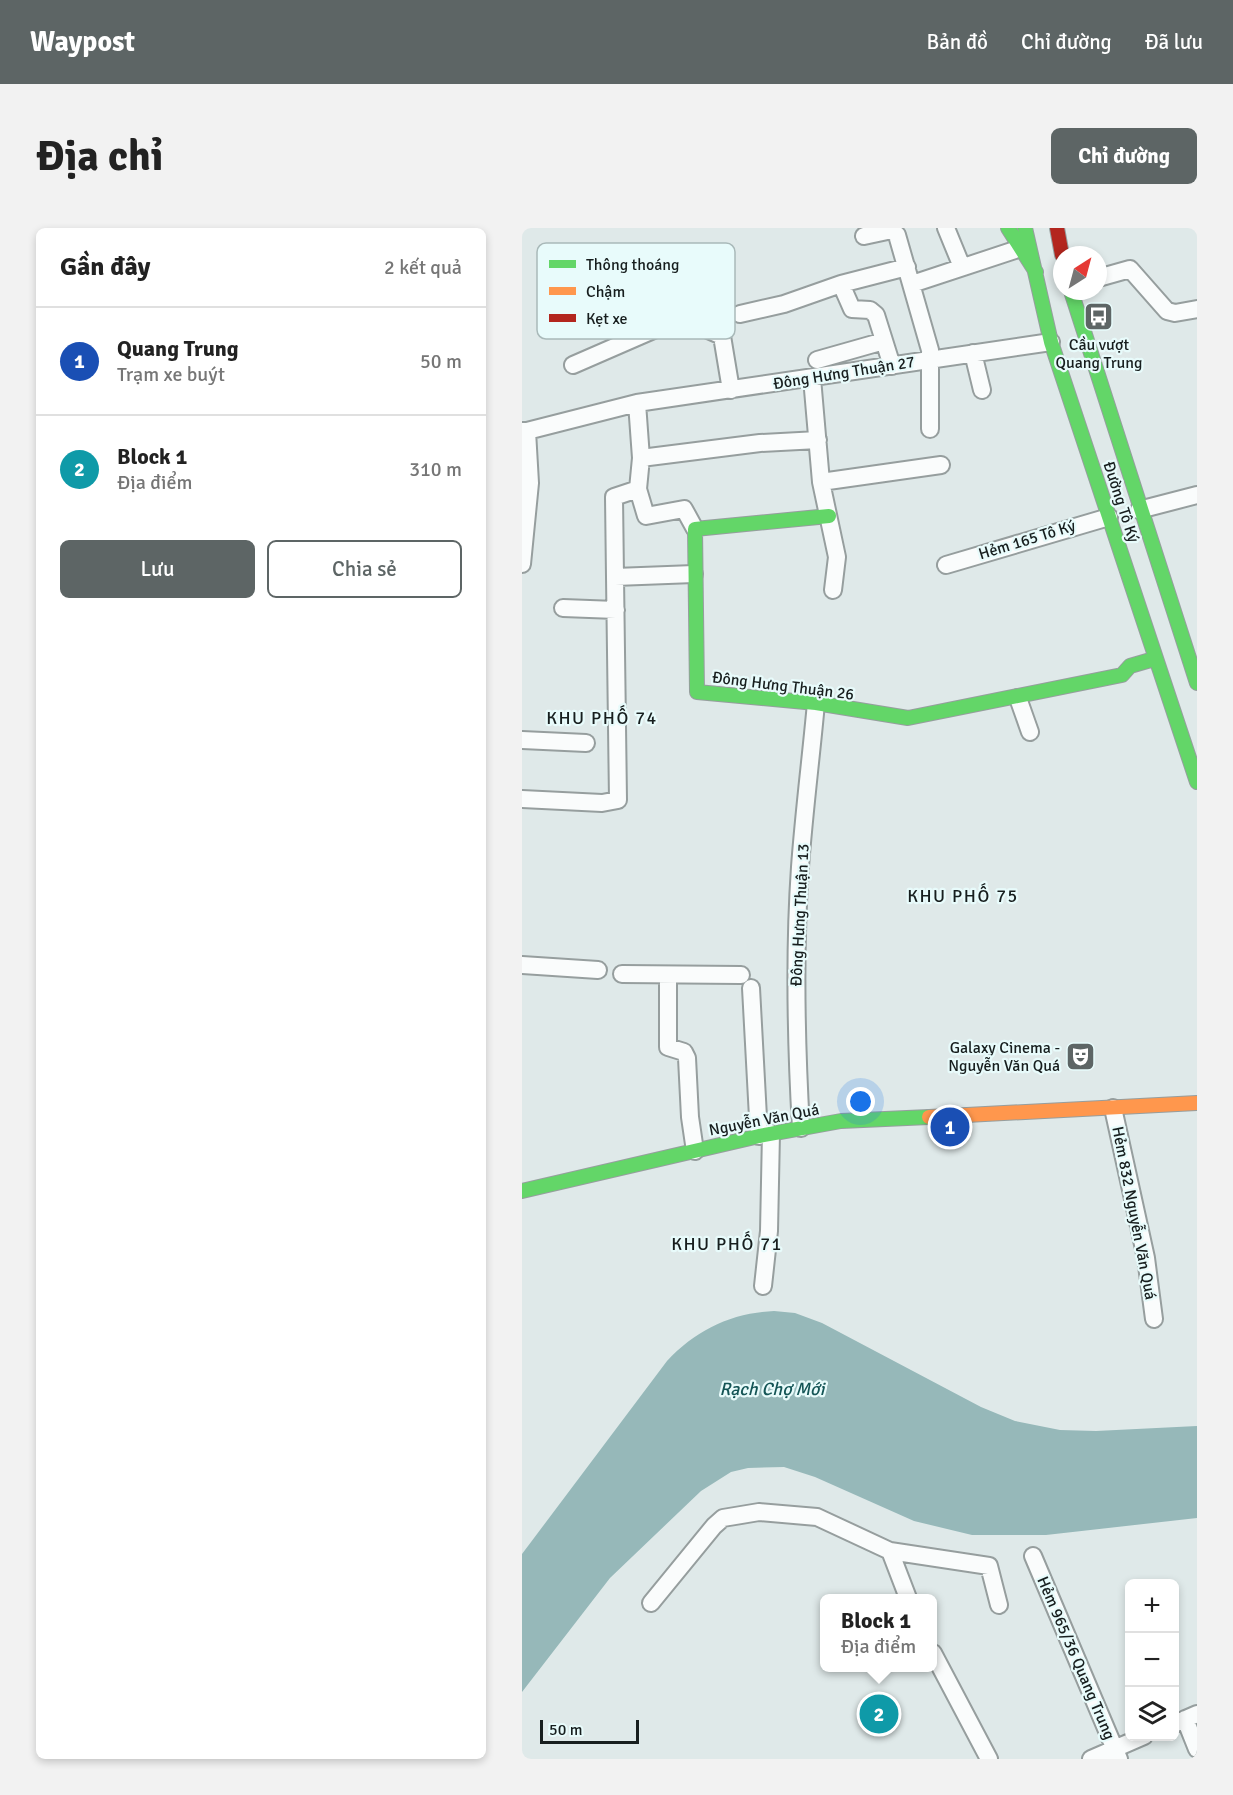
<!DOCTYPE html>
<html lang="vi">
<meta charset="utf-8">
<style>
body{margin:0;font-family:Signika,sans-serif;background:#f2f2f2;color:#222}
.controls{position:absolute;right:18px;bottom:18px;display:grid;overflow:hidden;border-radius:9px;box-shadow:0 3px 9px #0003}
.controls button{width:54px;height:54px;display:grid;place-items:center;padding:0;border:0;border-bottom:2px solid #e0e0e0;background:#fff;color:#222;font:30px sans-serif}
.compass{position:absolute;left:531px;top:18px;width:54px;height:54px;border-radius:50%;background:#fff;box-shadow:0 3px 9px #0003;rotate:36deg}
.scale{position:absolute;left:18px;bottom:15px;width:99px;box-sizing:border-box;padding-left:6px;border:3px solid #171e1e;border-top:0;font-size:16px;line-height:21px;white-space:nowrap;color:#171e1e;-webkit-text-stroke:4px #e8fbfb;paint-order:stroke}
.you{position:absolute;left:339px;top:874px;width:21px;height:21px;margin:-15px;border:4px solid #fff;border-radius:50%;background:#1a73e8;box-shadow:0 0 0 9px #1a73e833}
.badge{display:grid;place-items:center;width:39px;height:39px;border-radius:50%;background:#5d6565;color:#fff;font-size:20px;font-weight:700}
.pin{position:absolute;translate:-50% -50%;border:3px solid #fff;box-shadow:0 2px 6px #0006}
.popup{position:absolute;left:298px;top:1366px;width:117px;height:78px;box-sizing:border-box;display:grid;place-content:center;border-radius:9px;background:#fff;filter:drop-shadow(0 2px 4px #0005);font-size:20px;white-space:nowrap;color:#767676}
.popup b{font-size:22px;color:#222}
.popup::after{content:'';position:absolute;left:50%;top:100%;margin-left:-12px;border:12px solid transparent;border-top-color:#fff}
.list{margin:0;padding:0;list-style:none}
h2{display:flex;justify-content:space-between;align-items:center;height:78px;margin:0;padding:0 24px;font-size:26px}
h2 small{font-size:20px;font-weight:400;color:#767676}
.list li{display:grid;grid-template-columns:39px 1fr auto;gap:18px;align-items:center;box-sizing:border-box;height:108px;padding:0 24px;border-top:2px solid #e0e0e0}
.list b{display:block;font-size:22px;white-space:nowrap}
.list p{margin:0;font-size:20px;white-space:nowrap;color:#767676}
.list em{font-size:20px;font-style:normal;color:#767676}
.actions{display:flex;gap:12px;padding:18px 24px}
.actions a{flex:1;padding:14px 0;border:2px solid #5d6565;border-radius:9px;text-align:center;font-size:21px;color:#5d6565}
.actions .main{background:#5d6565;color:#fff}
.icon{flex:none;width:33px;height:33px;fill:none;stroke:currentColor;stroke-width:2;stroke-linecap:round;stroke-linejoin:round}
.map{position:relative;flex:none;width:675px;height:1531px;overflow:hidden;border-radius:9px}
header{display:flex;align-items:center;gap:36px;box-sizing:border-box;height:84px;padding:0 30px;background:#5d6565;color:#fff}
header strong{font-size:28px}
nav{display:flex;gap:33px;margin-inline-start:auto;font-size:21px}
.intro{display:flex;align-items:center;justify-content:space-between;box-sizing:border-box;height:144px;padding:0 36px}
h1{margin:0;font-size:42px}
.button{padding:15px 27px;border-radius:9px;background:#5d6565;color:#fff;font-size:21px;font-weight:700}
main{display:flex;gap:36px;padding:0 36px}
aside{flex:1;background:#fff;border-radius:9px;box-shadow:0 3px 9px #0003}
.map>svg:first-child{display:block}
.water{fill:#96b8b9}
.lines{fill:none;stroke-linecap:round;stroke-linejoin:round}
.street-casing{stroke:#969e9e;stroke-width:20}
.fast-casing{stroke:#969e9e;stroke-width:16}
.slow-casing{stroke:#969e9e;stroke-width:16}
.jam-casing{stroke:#969e9e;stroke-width:16}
.street{stroke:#fafcfc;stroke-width:16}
.fast{stroke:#63d668;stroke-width:14}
.slow{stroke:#ff974d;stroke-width:14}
.jam{stroke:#b3261e;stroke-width:14}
.labels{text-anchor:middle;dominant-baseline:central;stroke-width:4.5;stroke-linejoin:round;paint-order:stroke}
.poi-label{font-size:16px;fill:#171e1e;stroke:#e8fbfb}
.street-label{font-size:16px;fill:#171e1e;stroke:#e8fbfb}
.neighbourhood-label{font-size:18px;letter-spacing:1.5px;fill:#171e1e;stroke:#e8fbfb}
.water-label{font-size:18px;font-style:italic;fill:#145556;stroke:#e8fbfb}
.key{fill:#e8fbfb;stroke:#a9b9b9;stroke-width:1.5}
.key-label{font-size:16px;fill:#171e1e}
</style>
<header>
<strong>Waypost</strong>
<nav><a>Bản đồ</a><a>Chỉ đường</a><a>Đã lưu</a></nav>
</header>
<div class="intro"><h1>Địa chỉ</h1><a class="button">Chỉ đường</a></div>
<main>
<aside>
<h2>Gần đây<small>2 kết quả</small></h2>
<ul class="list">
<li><span class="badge" style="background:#1a4fb4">1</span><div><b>Quang Trung</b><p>Trạm xe buýt</p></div><em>50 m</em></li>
<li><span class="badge" style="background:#0f9aa8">2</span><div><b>Block 1</b><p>Địa điểm</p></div><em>310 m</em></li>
</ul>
<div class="actions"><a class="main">Lưu</a><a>Chia sẻ</a></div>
</aside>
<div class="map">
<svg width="675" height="1531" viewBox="0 0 675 1531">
<rect width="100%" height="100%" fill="#dfe9e9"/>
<path class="water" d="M252 1083 273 1085 300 1095 459 1179 493 1193 538 1202 574 1203 675 1198V1290L524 1307H450L392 1293 293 1249 262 1239 226 1240 209 1244 179 1263 88 1350 0 1464V1326L145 1133C174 1102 209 1085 252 1083Z"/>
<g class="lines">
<defs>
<path id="street" d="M424 0 440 39
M342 8 370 2 375 7 408 122V201
M576 50 608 41 645 83 653 85 675 81
M319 56 385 39
M390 56 499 20
M218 86 262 76 319 56 330 81 348 82 354 87 370 138
M451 125 460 162
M295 132 362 113
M51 137 159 90 200 108 209 162
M290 150 299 254 315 329 311 362
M115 175 119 230 116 261 92 269 93 349 172 346
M0 203H5L8 255 0 257
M5 203 115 175 529 114
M119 230 238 215 296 212
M299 254 419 237
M116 261 124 288 162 281 173 301
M617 282 675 267
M0 336 8 255
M424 337 587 289
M41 380 94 382
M496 470 508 504
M0 512 64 515
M0 571 80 575 96 572 93 349
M0 737 76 742
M100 746 219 747
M146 748V819L162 824 165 830 168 889 173 923
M229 760 237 908
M591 880 624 1030 632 1091
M279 900C274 813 272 726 278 639 282 584 289 530 294 475
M241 1058 247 1003 249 905
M368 1323 386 1370
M511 1328 597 1531
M129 1375 192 1298 201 1290 237 1284 295 1289 368 1323 467 1338 477 1377
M411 1425 467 1531
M663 1491 675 1521
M652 1496 675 1486
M569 1531 622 1508"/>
<path id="fast" d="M486 0 514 44
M503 0 529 114 675 554
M549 63 675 455
M307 288 173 301 175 464 294 475 386 490 600 447 608 438 632 431
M0 963 237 908 319 893 407 889"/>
<path id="slow" d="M407 889 675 875"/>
<path id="jam" d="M535 0 540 27"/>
</defs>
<use href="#street" class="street-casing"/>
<use href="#fast" class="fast-casing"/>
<use href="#slow" class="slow-casing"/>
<use href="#jam" class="jam-casing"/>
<use href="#street" class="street"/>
<use href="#fast" class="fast"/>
<use href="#slow" class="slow"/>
<use href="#jam" class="jam"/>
</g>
<defs>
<symbol id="bus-square" viewBox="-11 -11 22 22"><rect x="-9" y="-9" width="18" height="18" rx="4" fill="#5d6565" stroke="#e8fbfb"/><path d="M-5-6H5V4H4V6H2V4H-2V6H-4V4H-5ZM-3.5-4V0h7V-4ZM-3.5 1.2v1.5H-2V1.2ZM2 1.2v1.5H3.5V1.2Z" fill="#fff"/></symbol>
<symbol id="theatre-square" viewBox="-11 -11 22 22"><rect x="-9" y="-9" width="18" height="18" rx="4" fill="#5d6565" stroke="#e8fbfb"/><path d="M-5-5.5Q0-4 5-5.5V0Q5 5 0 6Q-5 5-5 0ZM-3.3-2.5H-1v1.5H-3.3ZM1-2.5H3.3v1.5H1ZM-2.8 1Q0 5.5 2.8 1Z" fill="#fff"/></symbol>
</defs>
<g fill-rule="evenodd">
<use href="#bus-square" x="560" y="72" width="33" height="33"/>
<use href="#theatre-square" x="542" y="812" width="33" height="33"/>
</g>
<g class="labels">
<g class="poi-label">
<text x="577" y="117">Cầu vượt<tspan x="577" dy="18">Quang Trung</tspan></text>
<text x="538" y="820" text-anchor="end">Galaxy Cinema -<tspan x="538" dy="18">Nguyễn Văn Quá</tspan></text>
</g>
<g class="street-label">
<text transform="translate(322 145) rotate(-9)">Đông Hưng Thuận 27</text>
<text transform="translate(599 274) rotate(72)">Đường Tô Ký</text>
<text transform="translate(505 312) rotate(-17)">Hẻm 165 Tô Ký</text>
<text transform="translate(261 458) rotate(7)">Đông Hưng Thuận 26</text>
<text transform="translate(278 687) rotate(-87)">Đông Hưng Thuận 13</text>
<text transform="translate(242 892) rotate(-11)">Nguyễn Văn Quá</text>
<text transform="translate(612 985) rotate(79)">Hẻm 832 Nguyễn Văn Quá</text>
<text transform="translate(554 1430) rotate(67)">Hẻm 965/36 Quang Trung</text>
</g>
<g class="neighbourhood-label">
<text x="80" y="490">KHU PHỐ 74</text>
<text x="441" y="668">KHU PHỐ 75</text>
<text x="205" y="1016">KHU PHỐ 71</text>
</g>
<g class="water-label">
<text x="250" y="1161">Rạch Chợ Mới</text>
</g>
</g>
<rect x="15" y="15" width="198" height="96" rx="9" class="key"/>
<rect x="27" y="32" width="27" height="8" fill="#63d668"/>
<rect x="27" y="59" width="27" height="8" fill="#ff974d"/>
<rect x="27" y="86" width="27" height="8" fill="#b3261e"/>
<g class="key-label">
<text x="64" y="42">Thông thoáng</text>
<text x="64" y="69">Chậm</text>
<text x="64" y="96">Kẹt xe</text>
</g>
</svg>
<div class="controls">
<button>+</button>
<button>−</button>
<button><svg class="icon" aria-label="layers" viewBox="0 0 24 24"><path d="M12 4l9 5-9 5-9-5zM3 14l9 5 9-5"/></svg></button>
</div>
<svg class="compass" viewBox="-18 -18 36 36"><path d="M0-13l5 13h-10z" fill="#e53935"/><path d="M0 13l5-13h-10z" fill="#767676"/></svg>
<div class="scale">50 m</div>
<div class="you"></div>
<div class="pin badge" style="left:428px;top:899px;background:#1a4fb4">1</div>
<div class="pin badge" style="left:357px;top:1486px;background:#0f9aa8">2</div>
<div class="popup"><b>Block 1</b>Địa điểm</div>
</div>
</main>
